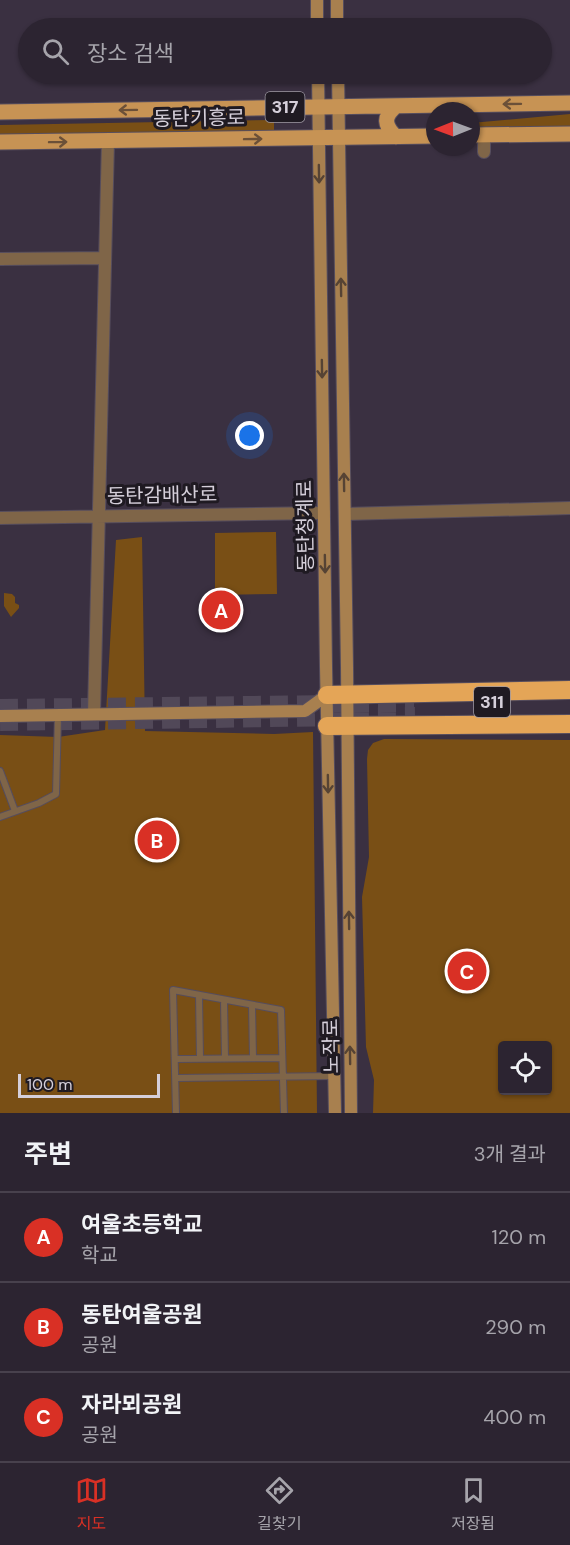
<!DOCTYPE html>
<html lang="ko">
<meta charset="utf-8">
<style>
body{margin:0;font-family:"DM Sans","Noto Sans KR",sans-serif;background:#342c39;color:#f1f3f6}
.controls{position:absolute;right:18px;bottom:18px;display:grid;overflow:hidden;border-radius:6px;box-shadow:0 2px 4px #0004}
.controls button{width:54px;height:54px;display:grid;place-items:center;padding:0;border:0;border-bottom:2px solid #48414d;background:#2c2431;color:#f1f3f6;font:30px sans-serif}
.compass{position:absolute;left:426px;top:102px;width:54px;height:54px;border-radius:50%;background:#2c2431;box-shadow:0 2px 4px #0004;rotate:269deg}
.scale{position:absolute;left:18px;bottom:15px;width:142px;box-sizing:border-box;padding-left:6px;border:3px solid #d5cfda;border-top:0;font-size:16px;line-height:21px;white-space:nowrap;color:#d5cfda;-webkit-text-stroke:4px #1f1a22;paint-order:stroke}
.you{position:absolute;left:250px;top:436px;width:21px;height:21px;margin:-15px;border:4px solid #fff;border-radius:50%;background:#1a73e8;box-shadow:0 0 0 9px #1a73e833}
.badge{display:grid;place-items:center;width:39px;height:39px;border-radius:50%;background:#d93025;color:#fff;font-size:20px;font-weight:700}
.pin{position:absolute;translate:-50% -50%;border:3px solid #fff;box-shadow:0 2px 6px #0006}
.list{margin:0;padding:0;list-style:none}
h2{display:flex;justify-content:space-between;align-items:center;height:78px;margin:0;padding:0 24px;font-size:26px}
h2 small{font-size:20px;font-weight:400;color:#a6a4ab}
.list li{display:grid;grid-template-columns:39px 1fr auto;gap:18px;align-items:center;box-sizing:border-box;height:90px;padding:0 24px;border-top:2px solid #48414d}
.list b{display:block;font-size:22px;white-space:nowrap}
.list p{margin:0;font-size:20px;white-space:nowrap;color:#a6a4ab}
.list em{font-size:20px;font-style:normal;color:#a6a4ab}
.icon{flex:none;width:33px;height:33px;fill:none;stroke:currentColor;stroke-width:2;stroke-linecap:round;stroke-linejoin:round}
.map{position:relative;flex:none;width:570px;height:1113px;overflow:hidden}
.search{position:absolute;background:#2c2431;box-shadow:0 2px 4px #0004;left:18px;right:18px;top:18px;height:66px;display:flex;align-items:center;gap:15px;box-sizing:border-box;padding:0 21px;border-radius:33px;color:#a6a4ab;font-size:22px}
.sheet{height:348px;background:#2c2431}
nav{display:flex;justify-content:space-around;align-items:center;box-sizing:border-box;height:84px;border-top:2px solid #48414d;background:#2c2431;font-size:16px;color:#a6a4ab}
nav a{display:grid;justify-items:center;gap:3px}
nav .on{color:#d93025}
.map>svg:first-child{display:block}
.green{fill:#794f15;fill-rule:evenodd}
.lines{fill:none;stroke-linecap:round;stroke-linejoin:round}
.highway-tunnel{stroke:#514858;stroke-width:18;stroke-dasharray:18 9;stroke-linecap:butt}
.lane-casing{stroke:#564d5d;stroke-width:8}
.street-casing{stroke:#564d5d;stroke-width:14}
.secondary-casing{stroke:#564d5d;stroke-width:14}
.primary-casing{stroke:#564d5d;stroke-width:17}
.highway-casing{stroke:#564d5d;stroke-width:20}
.lane{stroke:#7f6548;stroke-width:6}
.street{stroke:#7f6548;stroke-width:12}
.secondary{stroke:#a8804f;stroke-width:12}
.primary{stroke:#c79354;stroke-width:15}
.highway{stroke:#e4a557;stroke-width:18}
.oneway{stroke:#6b5038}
.oneway2{stroke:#564334}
.labels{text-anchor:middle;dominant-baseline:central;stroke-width:6;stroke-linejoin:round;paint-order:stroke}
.shield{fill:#1f1a22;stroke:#9e99a3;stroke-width:1.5}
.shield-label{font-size:18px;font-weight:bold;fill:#d5cfda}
.street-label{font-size:20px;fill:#d5cfda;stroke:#1f1a22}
</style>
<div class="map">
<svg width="570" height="1113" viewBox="0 0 570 1113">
<rect width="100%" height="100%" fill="#3a3041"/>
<path class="green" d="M570 114V126L471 129V123Z
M274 120V131L0 137V125Z
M276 532 277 594 215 595V533Z
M142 537 145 731 274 734 313 732 317 1113H0V735L58 737 105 730 116 540Z
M4 593 12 594 15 597V603L19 605V608L11 617 4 606Z
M384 739 570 740V1113H373L374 1080 366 1047 362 897 369 857 367 759 368 750 373 743ZM502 1046H548V1090H502Z"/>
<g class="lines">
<path class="highway-tunnel" d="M0 708 414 703
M0 722 415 716"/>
<defs>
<path id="lane" d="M0 771 15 811
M0 817 39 803 56 794 58 715
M199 995 200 1058
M224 1000 225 1058
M252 1005 253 1058
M175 1059 282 1058
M176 1078 334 1076
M176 1113 173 990 281 1010 284 1113"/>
<path id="street" d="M484 135V152
M0 259 105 258
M345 514 570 508
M0 518 324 513
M94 714 108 141"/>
<path id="secondary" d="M317 0V28
M337 0V28
M318 74 326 667 335 1113
M338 74 347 667 351 1113
M0 716 305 711 327 695"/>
<path id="primary" d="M0 112 570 103
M471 135 570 134
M396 137C384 125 383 117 396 106
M0 142 435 136"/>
<path id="highway" d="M327 695 570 690
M327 726 570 724"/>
</defs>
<use href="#lane" class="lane-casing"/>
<use href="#street" class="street-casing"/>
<use href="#secondary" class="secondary-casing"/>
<use href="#primary" class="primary-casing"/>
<use href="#highway" class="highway-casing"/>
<use href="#lane" class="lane"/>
<use href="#street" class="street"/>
<use href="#secondary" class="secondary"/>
<use href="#primary" class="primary"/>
<use href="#highway" class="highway"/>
</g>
<defs><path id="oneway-shaft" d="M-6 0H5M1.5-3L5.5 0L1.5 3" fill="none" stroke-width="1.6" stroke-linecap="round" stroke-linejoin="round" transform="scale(1.5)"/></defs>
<g class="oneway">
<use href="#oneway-shaft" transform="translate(512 104) rotate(179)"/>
<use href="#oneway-shaft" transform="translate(128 110) rotate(179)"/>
<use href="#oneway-shaft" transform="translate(253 139) rotate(-1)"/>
<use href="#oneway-shaft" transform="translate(58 142) rotate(-1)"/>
</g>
<g class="oneway2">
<use href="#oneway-shaft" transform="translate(319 174) rotate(89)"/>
<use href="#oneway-shaft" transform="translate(341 287) rotate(-91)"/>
<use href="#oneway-shaft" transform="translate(322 369) rotate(89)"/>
<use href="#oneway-shaft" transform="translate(344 482) rotate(-91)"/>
<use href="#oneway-shaft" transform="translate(325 564) rotate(89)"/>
<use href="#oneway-shaft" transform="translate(328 784) rotate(89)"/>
<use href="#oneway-shaft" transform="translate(349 920) rotate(-91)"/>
<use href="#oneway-shaft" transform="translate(350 1055) rotate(-91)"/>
</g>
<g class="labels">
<g class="shield">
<rect x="265.5" y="92" width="39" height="30" rx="4.5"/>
<rect x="474" y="687" width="36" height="30" rx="4.5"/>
</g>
<g class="shield-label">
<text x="285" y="107">317</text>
<text x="492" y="702">311</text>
</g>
<g class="street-label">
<text transform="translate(199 118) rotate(-1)">동탄기흥로</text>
<text transform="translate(162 495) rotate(-1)">동탄감배산로</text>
<text transform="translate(305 526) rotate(-91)">동탄청계로</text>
<text transform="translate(331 1046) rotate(-91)">노작로</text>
</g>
</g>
</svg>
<div class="controls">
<button><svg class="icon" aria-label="locate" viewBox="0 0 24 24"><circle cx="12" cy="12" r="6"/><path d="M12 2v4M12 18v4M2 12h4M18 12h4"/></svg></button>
</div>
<svg class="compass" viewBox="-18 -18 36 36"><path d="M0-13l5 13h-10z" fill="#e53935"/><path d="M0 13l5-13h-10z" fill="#a6a4ab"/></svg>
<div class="scale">100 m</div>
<div class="you"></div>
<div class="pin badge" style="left:221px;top:610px">A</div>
<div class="pin badge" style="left:157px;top:840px">B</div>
<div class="pin badge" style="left:467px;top:971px">C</div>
<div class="search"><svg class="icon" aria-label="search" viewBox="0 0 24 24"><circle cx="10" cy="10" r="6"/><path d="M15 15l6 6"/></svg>장소 검색</div>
</div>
<section class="sheet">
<h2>주변<small>3개 결과</small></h2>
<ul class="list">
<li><span class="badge">A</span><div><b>여울초등학교</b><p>학교</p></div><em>120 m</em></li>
<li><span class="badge">B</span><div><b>동탄여울공원</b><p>공원</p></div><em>290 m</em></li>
<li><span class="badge">C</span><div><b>자라뫼공원</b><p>공원</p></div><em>400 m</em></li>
</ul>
</section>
<nav>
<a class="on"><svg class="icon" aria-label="map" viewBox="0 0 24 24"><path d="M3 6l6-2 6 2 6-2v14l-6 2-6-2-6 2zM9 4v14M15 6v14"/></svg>지도</a>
<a><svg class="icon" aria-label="directions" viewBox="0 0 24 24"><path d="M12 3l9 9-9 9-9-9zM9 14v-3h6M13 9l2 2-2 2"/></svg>길찾기</a>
<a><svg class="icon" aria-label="saved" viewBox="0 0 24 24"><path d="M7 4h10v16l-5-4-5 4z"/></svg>저장됨</a>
</nav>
